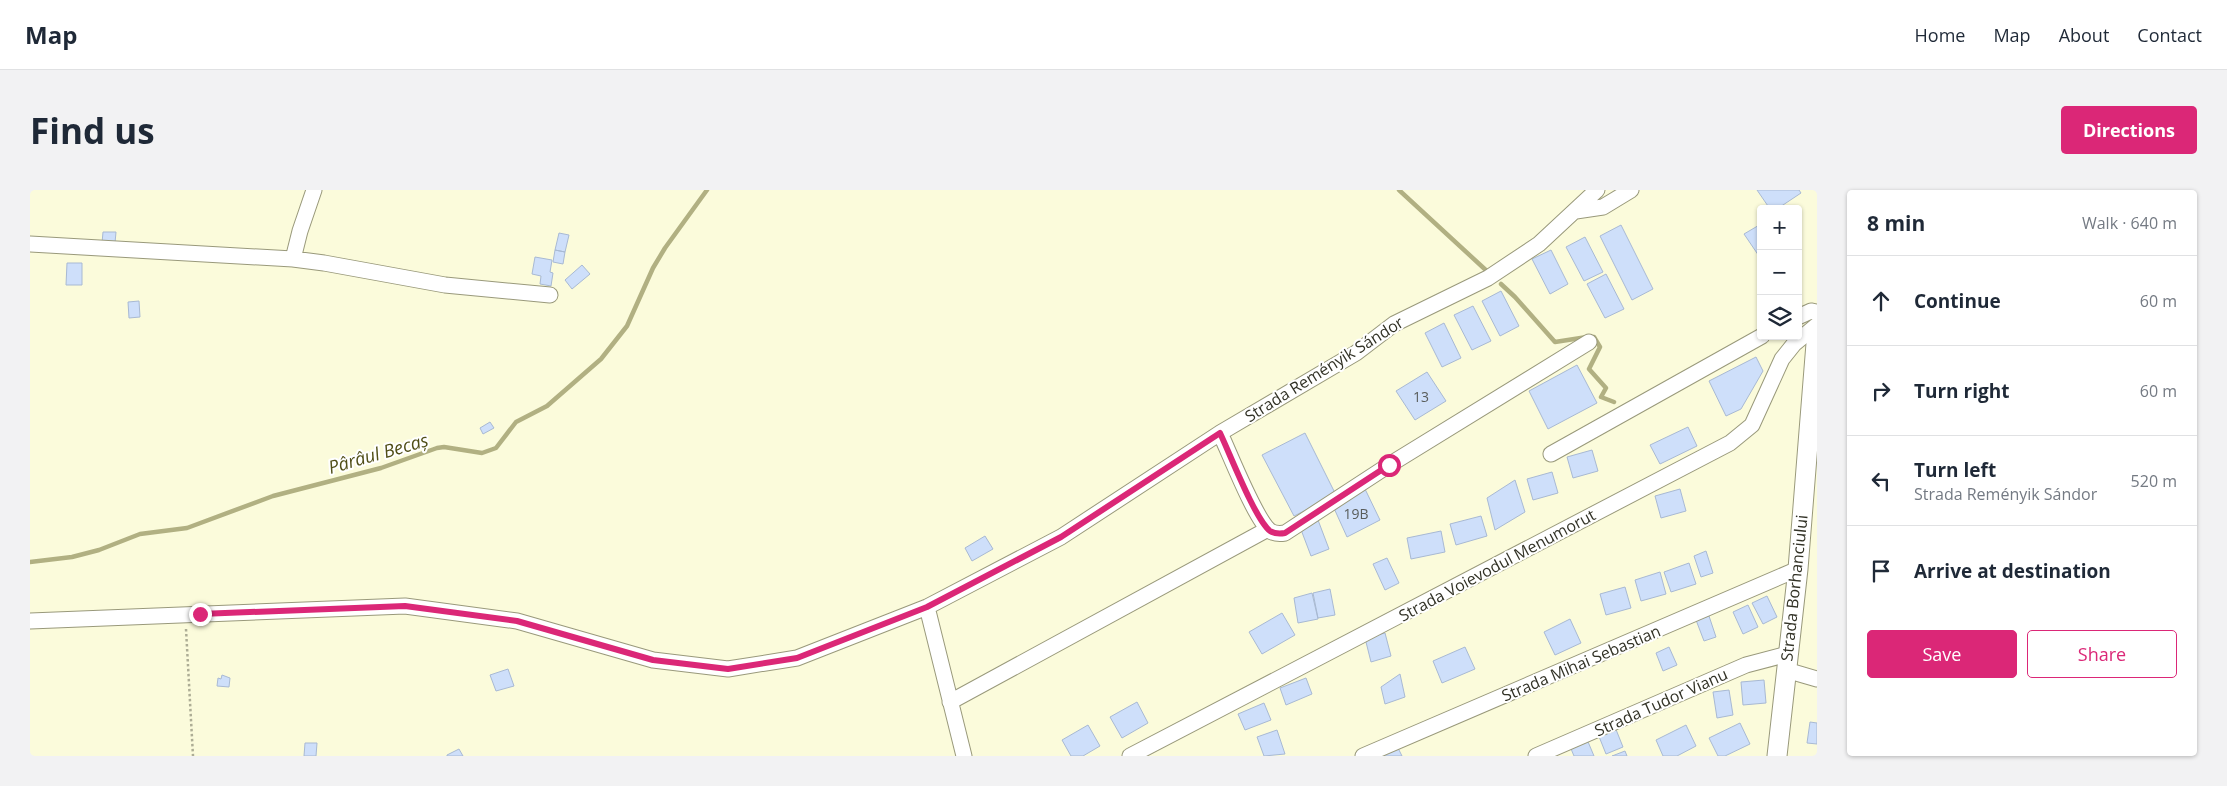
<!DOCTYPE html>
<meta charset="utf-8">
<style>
body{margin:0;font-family:"Open Sans",sans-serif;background:#f2f2f3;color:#1f2937}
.controls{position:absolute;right:15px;top:15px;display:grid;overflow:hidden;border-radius:5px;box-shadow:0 1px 4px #0004}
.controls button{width:45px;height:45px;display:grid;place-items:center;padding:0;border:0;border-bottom:1px solid #e0e1e3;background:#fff;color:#1f2937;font:25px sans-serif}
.stop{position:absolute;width:15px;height:15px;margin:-11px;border:4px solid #db2777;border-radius:50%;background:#fff}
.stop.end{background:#db2777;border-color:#fff;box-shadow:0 1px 5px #0008}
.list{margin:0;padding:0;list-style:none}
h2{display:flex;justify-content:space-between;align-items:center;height:65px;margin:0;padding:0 20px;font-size:21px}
h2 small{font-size:16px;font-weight:400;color:#747a83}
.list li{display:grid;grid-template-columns:32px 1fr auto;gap:15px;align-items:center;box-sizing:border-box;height:90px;padding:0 20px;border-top:1px solid #e0e1e3}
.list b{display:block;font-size:19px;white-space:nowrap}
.list p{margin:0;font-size:16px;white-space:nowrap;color:#747a83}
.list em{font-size:16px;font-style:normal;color:#747a83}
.actions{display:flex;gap:10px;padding:15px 20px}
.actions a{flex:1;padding:11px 0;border:1px solid #db2777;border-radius:5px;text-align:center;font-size:18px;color:#db2777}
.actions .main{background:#db2777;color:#fff}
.icon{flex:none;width:28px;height:28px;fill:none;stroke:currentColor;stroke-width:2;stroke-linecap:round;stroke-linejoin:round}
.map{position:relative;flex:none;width:1787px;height:566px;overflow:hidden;border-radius:5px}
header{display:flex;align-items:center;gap:30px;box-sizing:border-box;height:70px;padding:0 25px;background:#fff;border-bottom:1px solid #e0e1e3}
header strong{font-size:24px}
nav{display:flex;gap:28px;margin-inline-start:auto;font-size:18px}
.intro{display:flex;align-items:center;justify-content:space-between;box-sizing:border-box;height:120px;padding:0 30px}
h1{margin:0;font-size:35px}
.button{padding:12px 22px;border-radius:5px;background:#db2777;color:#fff;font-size:18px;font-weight:700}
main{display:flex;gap:30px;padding:0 30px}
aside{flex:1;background:#fff;border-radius:5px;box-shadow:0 1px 4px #0004}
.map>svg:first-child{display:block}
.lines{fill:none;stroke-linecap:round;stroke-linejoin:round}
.stream{stroke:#b1b082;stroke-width:4.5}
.building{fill:#cedffa;stroke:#a8b9d3}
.minor-casing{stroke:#99997b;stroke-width:17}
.major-casing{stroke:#99997b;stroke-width:21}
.path{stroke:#adad95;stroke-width:2.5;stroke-dasharray:2.5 2.5;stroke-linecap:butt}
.minor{stroke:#fff;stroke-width:15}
.major{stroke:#fff;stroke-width:19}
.route{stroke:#db2777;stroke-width:6}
.labels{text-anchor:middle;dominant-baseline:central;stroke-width:4;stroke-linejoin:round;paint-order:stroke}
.number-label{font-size:14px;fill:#595d5b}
.street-label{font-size:16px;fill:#323226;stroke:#fff}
.water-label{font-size:18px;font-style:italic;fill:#504e17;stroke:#fff}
</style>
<header>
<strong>Map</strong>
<nav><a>Home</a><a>Map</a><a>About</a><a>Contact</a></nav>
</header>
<div class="intro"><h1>Find us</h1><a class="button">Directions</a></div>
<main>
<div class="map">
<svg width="1787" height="566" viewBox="0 0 1787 566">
<rect width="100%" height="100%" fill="#fbfbdb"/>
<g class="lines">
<path class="stream" d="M1369 0 1459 83
M1471 94 1485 107 1525 152 1557 147
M1564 147 1570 157 1559 179 1576 198 1571 207 1584 212
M0 372 42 367 69 360 110 344 157 338 243 306 351 278 407 258 414 257 452 263 466 258 486 232 517 216 571 169 597 136 623 78 635 58 677 0"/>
</g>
<path class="building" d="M1727 0H1769L1771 3 1747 19H1740Z
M1731 34V69L1714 44Z
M1591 35 1623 99 1602 110 1570 46Z
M73 42H86L85 53H72Z
M529 43 539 45 535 62 525 60Z
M1555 47 1573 82 1554 91 1536 57Z
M525 60 535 62 533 74 523 72Z
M1521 60 1538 94 1520 104 1502 69Z
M505 67 522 70 520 82 523 83 521 96 510 94 511 86 502 84Z
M37 73H52V95H36Z
M552 75 560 84 542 99 535 90Z
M1576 84 1594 119 1575 128 1557 94Z
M1471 101 1489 136 1470 146 1452 111Z
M109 111 110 127 99 128 98 112Z
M1443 116 1461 151 1442 160 1424 125Z
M1414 133 1431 168 1412 177 1395 143Z
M1726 167 1733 181 1711 219 1696 226 1679 191Z
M1547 175 1567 213 1518 239 1499 201Z
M1397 182 1416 211 1385 230 1366 201Z
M460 232 464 238 453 244 450 238Z
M1658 237 1667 256 1630 274 1620 255Z
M1275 243 1306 305 1264 326 1232 265Z
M1562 260 1568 281 1543 288 1537 267Z
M1522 282 1528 303 1503 310 1497 289Z
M1485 290 1495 322 1465 340 1457 308Z
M1335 299 1350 330 1317 347 1303 316Z
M1650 299 1656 321 1631 328 1625 306Z
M1451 326 1457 346 1426 355 1420 334Z
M1288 330 1299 359 1281 366 1270 337Z
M1411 341 1415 362 1381 369 1377 348Z
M955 346 963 359 942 371 935 358Z
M1676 361 1683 383 1671 387 1664 366Z
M1357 368 1369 393 1355 400 1343 374Z
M1659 373 1666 394 1641 402 1634 382Z
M1630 382 1636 404 1611 411 1605 390Z
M1595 397 1601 418 1576 425 1570 404Z
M1300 399 1305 425 1288 428 1283 403Z
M1282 403 1288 429 1268 433 1264 408Z
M1737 406 1747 427 1733 434 1722 413Z
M1718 415 1728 437 1713 444 1703 422Z
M1252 423 1265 445 1232 464 1219 442Z
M1679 426 1686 447 1674 451 1666 430Z
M1540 429 1551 453 1525 465 1514 442Z
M1355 443 1361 466 1341 472 1335 448Z
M1435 457 1445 479 1412 493 1403 471Z
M1639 457 1647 475 1633 481 1626 463Z
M478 479 484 496 466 501 460 485Z
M1370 484 1375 507 1355 514 1351 497Z
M192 485 200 488 199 497 187 496 188 488 191 489Z
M1276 488 1282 504 1256 515 1250 498Z
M1734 490 1736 513 1713 515 1711 492Z
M1699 500 1703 525 1687 528 1683 502Z
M1107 512 1118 533 1092 548 1080 527Z
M1234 513 1241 530 1215 540 1208 524Z
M1780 532 1787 533V554L1777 553Z
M1710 533 1720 554 1695 566H1688L1679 548Z
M1058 535 1070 556 1053 566H1041L1032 550Z
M1656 535 1666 556 1647 566H1633L1626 550Z
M1585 537 1593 557 1576 564 1568 544Z
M1247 540 1255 564 1234 566 1227 547Z
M1556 547 1564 566H1544L1539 554Z
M275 553H287L286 566H274Z
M1368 558 1372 566H1351Z
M429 559 433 566H417V565Z
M1595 561 1597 566H1582Z"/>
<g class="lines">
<defs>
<path id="minor" d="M1546 21 1573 17 1601 0
M0 54 263 69 294 73 415 95 520 105
M263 69 270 41 284 0
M1768 127 1781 121 1787 122
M1190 243C1200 264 1225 329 1240 341 1245 344 1249 344 1255 343L1359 275 1559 152
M1521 264 1732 146
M897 417 934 566
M0 431 375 416 487 431 623 470 698 479 767 468 897 417 1031 347 1190 243 1326 163 1364 134 1458 88 1509 54 1567 0
M1756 480 1787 489
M920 512 1238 339
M1100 566 1700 253 1722 235 1752 169 1764 154 1787 135
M1333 566 1768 379
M1506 566 1716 475 1758 464"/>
<path id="major" d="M1747 566 1768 379 1787 141"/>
</defs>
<use href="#minor" class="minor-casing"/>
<use href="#major" class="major-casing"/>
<path class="path" d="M156 439 163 566"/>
<use href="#minor" class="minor"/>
<use href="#major" class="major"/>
</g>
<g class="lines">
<path class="route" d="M170 424 375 416 487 431 623 470 698 479 767 468 897 417 1031 347 1190 243C1200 264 1225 329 1240 341 1245 344 1249 344 1255 343L1359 275"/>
</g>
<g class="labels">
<g class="number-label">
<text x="1391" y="206">13</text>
<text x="1326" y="323">19B</text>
</g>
<g class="street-label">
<text transform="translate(1294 179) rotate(-32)">Strada Reményik Sándor</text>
<text transform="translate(1467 375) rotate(-28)">Strada Voievodul Menumorut</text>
<text transform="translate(1764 398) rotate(-84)">Strada Borhanciului</text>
<text transform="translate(1551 473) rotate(-23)">Strada Mihai Sebastian</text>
<text transform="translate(1631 512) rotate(-24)">Strada Tudor Vianu</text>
</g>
<g class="water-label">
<text transform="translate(348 263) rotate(-16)">Pârâul Becaș</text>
</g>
</g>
</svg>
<div class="controls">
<button>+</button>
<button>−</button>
<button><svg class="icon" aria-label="layers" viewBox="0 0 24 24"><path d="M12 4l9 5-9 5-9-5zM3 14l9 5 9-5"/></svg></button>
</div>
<div class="stop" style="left:1359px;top:275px"></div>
<div class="stop end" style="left:170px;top:424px"></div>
</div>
<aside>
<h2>8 min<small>Walk · 640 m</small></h2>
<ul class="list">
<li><svg class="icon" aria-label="ahead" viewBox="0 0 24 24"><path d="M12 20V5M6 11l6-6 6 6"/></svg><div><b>Continue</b></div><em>60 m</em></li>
<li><svg class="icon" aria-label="right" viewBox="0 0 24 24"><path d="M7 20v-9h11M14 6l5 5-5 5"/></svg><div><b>Turn right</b></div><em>60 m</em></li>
<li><svg class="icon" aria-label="left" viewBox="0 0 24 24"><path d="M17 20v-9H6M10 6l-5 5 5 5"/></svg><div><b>Turn left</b><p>Strada Reményik Sándor</p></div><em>520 m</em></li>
<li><svg class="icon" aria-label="arrive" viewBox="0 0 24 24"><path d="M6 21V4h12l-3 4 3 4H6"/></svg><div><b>Arrive at destination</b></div></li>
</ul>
<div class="actions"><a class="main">Save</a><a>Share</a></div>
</aside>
</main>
